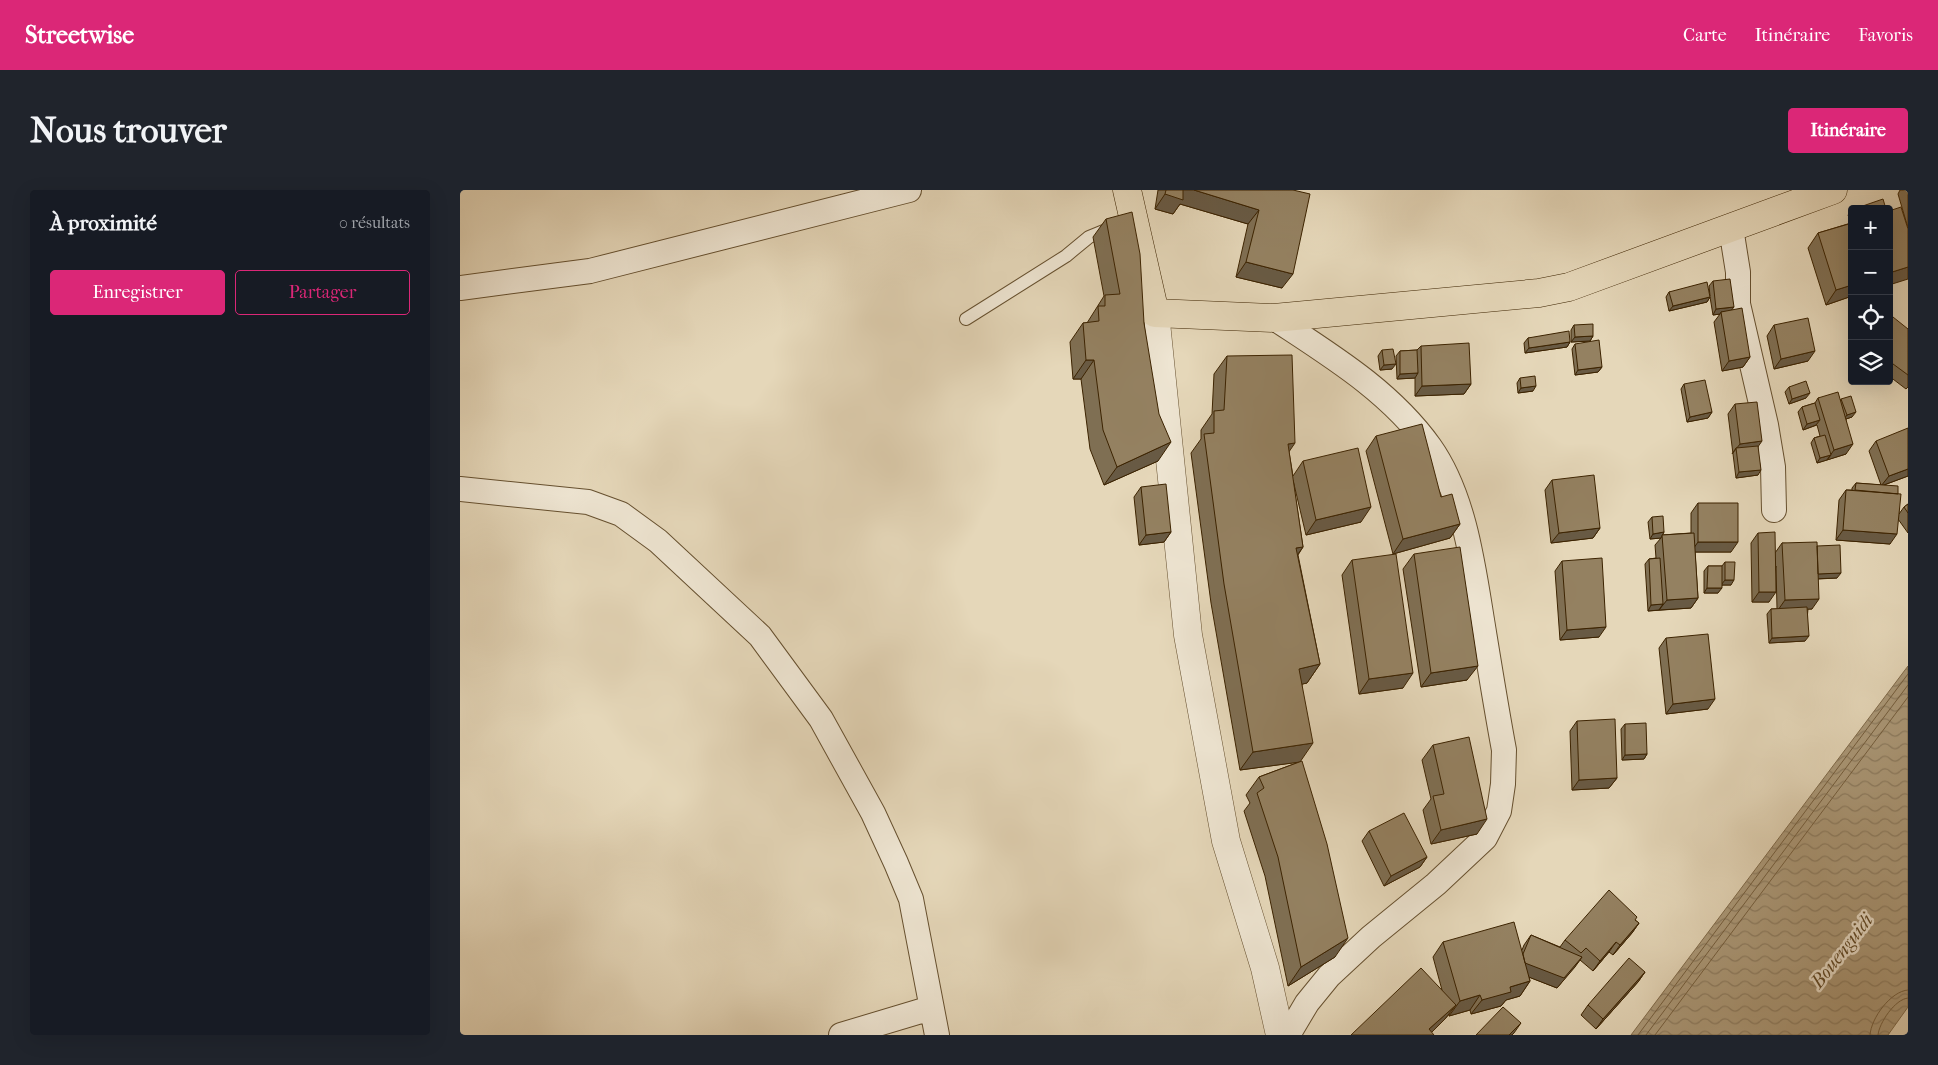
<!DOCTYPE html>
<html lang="fr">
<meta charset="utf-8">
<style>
body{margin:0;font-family:"IM FELL French Canon",serif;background:#20242c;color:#f1f3f6}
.controls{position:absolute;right:15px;top:15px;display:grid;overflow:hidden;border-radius:5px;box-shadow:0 5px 20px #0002}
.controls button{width:45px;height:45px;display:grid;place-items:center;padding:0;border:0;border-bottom:1px solid #363941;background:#171b24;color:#f1f3f6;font:25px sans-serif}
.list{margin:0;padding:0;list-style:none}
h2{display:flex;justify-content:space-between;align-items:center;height:65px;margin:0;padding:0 20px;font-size:21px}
h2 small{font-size:16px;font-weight:400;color:#9ea1a6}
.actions{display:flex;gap:10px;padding:15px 20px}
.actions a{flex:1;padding:11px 0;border:1px solid #db2777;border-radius:5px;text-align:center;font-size:18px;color:#db2777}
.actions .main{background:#db2777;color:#fff}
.icon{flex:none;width:28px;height:28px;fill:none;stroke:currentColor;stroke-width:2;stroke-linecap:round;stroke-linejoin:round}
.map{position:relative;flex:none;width:1448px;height:845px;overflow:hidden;border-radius:5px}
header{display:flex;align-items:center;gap:30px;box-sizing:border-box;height:70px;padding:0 25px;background:#db2777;color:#fff}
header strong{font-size:24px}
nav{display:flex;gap:28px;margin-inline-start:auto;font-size:18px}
.intro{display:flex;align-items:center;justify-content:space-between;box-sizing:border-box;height:120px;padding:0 30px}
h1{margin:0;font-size:35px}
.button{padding:12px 22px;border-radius:5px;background:#db2777;color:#fff;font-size:18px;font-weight:700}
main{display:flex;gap:30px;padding:0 30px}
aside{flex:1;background:#171b24;border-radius:5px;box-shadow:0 5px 20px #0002}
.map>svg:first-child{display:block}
.water{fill:url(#water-waves);stroke:#7f6a4a}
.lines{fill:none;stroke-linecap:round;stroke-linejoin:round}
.shore{stroke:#745e3e;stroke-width:1}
.service-casing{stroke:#66502f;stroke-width:14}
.minor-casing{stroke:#66502f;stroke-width:26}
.tertiary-casing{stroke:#66502f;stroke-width:29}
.trunk-casing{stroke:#3c2301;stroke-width:29}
.service{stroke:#eee5d2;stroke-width:12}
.minor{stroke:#eee5d2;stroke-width:24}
.tertiary{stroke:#eee5d2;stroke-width:28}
.trunk{stroke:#e5d7b9;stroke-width:28}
.wall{fill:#7f6f53;stroke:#3c2301}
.shaded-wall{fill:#685a44;stroke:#3c2301}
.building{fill:#948161;stroke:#3c2301}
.labels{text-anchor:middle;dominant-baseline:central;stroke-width:5;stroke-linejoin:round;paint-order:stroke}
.water-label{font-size:19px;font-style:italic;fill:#5e4725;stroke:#eee5d2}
</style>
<header>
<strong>Streetwise</strong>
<nav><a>Carte</a><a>Itinéraire</a><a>Favoris</a></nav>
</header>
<div class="intro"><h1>Nous trouver</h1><a class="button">Itinéraire</a></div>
<main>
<aside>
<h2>À proximité<small>0 résultats</small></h2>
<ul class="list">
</ul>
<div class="actions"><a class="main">Enregistrer</a><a>Partager</a></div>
</aside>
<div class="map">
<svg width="1448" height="845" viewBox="0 0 1448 845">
<defs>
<pattern id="water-waves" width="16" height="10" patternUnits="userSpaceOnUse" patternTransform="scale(1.25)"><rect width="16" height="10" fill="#ac9a7a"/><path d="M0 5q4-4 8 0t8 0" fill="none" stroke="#8d7d62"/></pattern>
</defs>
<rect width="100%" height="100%" fill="#e5d7b9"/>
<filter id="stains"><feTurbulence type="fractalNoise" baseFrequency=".004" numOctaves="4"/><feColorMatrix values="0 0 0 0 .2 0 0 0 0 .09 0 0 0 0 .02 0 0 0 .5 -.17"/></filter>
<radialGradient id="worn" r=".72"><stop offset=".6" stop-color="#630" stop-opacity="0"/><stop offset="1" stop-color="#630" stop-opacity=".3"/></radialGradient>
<path class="water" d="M1448 476V817L1428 845H1171Z"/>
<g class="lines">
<path class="shore" d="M1178 845 1448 484
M1186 845 1448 495
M1195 845 1448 507
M1410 845C1411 828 1431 801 1448 800
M1418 845C1419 833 1435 809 1448 808"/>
<defs>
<path id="service" d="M506 129 606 66 629 47 651 38"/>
<path id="minor" d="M1271 38 1278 82V114L1306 235 1313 277 1314 320
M0 98 130 81 449 0
M814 128C870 165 930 201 970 257 1004 305 1013 374 1022 430 1029 473 1036 517 1044 560L1043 594 1039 621 1025 648 976 694 911 747 869 786 847 813 828 845
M0 299 128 312 161 324 198 351 300 446 361 529 413 623 436 673 451 709 477 845
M381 845 471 818"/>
<path id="tertiary" d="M695 123 728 445 766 651 805 778 820 845"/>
<path id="trunk" d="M667 0 695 123 814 128 1079 103 1109 97 1373 0"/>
</defs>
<use href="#service" class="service-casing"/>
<use href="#minor" class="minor-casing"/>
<use href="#tertiary" class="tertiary-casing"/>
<use href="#trunk" class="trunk-casing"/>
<use href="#service" class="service"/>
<use href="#minor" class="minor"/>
<use href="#tertiary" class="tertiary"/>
<use href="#trunk" class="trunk"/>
</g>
<path class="wall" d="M698 0H833L822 98 776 87 788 34 720 14 713 24 695 19Z
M1440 0H1448V38L1438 4Z
M1392 20V106L1366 115 1348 58 1358 43 1391 33 1388 25Z
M646 29 684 133 698 271 644 295 630 259 621 189H613L610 152 623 133H627L644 106 633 47Z
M1253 91 1272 120 1290 167 1283 177 1262 181 1254 132 1260 124 1253 125 1250 107 1247 112 1209 121 1206 107 1209 102 1250 106 1249 96Z
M1429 132 1448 139V197L1446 199 1429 186Z
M1114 135 1133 146 1130 151 1111 152V140Z
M1314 135 1348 171 1314 179 1307 146Z
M1068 148 1110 152 1107 157 1065 163 1064 153Z
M1115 154 1142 177 1138 182 1115 185 1112 159Z
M961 156 1011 194 1004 204 955 206V188L937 189 936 166 940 161 957 160Z
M922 160 932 179 920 180 918 166Z
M767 166 829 262 833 286 843 271 901 332 846 345 833 290 843 357 838 365 860 474 847 493 842 494 840 572 875 767 828 796 805 686 784 621 790 613 786 605 799 587 839 572 780 580 751 413 731 263 741 249V240L752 224 754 184Z
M1060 188 1073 201 1058 203 1057 193Z
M1224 194 1252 222 1248 228 1227 232 1221 199Z
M1329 197 1346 208 1329 214 1325 202Z
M1358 208 1380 211 1381 209 1392 227 1386 229V264L1357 273 1351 253 1354 248 1360 246 1357 235 1343 240 1338 222 1342 217 1355 213Z
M1275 214 1298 256V285L1276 288 1268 224Z
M916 246 981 307 1000 334 990 348 933 364 906 261Z
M1416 251 1448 286 1424 295 1438 304 1439 324 1444 317 1448 314V343L1438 329 1430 354 1376 350 1379 310 1386 300H1392V298L1396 293 1421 295 1409 261Z
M1092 290 1140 338 1133 348 1091 353 1085 300Z
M681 297 711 342 704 352 679 355 674 307Z
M1238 313 1271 362H1235L1238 408 1231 418 1188 421 1185 374 1189 369 1196 368 1195 355 1201 348 1190 349 1188 332 1192 327 1204 342 1202 345 1231 343V323Z
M1298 343 1315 363 1322 353 1357 356 1377 388 1358 389 1352 419H1348L1345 451 1309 453 1307 424 1311 419H1317L1316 376 1309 412H1292L1291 353Z
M954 364 1007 490 961 497 943 379Z
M892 370 943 498 899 504 882 385Z
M1102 371 1139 447 1100 450 1095 381Z
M1265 372 1271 395H1262L1258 403H1244V381L1248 376H1262Z
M1206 448 1248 519 1206 524 1199 458Z
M1117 531 1157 588 1149 598 1112 600 1110 541Z
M1165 534 1187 564 1184 569 1162 570 1161 539Z
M973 555 1017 644 971 654 963 620 971 609 962 570Z
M909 641 967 667 960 677 924 696 902 651Z
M1175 730 1179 733 1172 743 1153 765 1149 762 1133 781 1120 770 1097 798 1069 787 1070 791 1060 806 1046 810 1041 816 1011 824 1010 820 989 826V824L985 829 972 842 891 845 982 800 973 767 983 752 1062 760 1064 755 1071 745 1100 757 1105 750Z
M1185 782 1178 792 1136 839 1121 825 1128 815Z"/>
<path class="shaded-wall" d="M721 0H734L799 20 788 34 720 14 713 24 695 19 705 4Z
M786 72 833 84 822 98 776 87Z
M1448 77V89L1429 95V83Z
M1392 95V106L1366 115 1376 100Z
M1250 107 1247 112 1209 121 1213 116Z
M1274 117 1270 122H1261L1260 124 1253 125 1256 119Z
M1133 146 1130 151 1111 152 1115 147Z
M1110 152 1107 157 1065 163 1069 158Z
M1355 161 1348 171 1314 179 1321 169Z
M1290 167 1283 177 1262 181 1269 171Z
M626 170H634L621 189H613Z
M936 174 932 179 920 180 924 175Z
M1142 177 1138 182 1115 185 1118 180Z
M958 183 955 188 937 189 940 184Z
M1011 194 1004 204 955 206 962 196Z
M1076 196 1073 201 1058 203 1061 198Z
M1350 203 1346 208 1329 214 1332 209Z
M1252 222 1248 228 1227 232 1230 227Z
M1396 222 1392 227 1383 230 1387 225Z
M1360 230 1356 235 1343 240 1347 234Z
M1302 251 1295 261 1276 258 1272 264 1280 254Z
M711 252 698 271 644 295 657 277Z
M835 253 822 272 828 254Z
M1393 254 1386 264 1367 270 1374 260Z
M1371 265 1367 270 1357 273 1360 268Z
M1448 279V286L1421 296 1429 286Z
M1301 280 1298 285 1276 288 1279 282Z
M911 317 901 332 846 345 856 330Z
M1000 334 990 348 933 364 943 349Z
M1140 338 1133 348 1091 353 1099 343Z
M1383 340 1437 344 1430 354 1376 350Z
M711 342 704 352 679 355 686 345Z
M1204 342 1201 348 1190 349 1193 344Z
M1238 352H1278L1271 362H1231Z
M843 357 830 375 836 358Z
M1381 383 1377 388 1351 389 1354 384Z
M1265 390H1274L1271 395H1261Z
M1247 398H1262L1258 403H1244Z
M1299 402H1316L1309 412H1292Z
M1238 408 1231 418 1199 420 1207 410Z
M1359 409 1352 419 1318 420 1325 410Z
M1203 414 1199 420 1188 421 1191 415Z
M1146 437 1139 447 1100 450 1107 440Z
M1349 446 1345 451 1309 453 1312 448Z
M860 474 847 493 826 498 839 479Z
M1018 476 1007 490 961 497 971 483Z
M953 483 943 498 899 504 909 489Z
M1255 509 1248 519 1206 524 1213 514Z
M853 553 840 572 780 580 793 562Z
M1187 564 1184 569 1162 570 1165 565Z
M1157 588 1149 598 1112 600 1119 590Z
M1027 629 1017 644 971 654 981 640Z
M967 667 960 677 924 696 931 686Z
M1179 733 1172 743 1153 765 1160 755Z
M888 748 875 767 828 796 841 777Z
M1156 752 1149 762 1133 781 1140 771Z
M1122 767 1115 777 1097 798 1053 781 1060 771Z
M1185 782 1178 792 1136 839 1143 829Z
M1070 791 1060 806 1046 810 1041 816 1011 824 1022 810 1050 797Z
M1020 805 1010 820 989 826 1000 811Z
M996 815 985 829 969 845V839Z
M1061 833 1054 843 1052 845H1049Z"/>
<path class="building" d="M706 0H723V10L705 4Z
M734 0H833L850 4 833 84 786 72 799 20Z
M1423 9 1426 19H1394Z
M1441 17 1448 39V77L1429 83V21Z
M672 22 680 64 684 133 699 224 711 252 657 277 643 240 634 170H626L623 133 639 131 638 116H645V105L660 104 646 29Z
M1392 33V95L1376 100 1358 43Z
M1270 89 1274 117 1256 119 1253 91Z
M1247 92 1250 107 1213 116 1209 102Z
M1282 118 1290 167 1269 171 1261 122Z
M1433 127 1448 139V185L1429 171V132Z
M1348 128 1355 161 1321 169 1314 135Z
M1133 134V146L1115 147 1114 135Z
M1109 141 1110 152 1069 158 1068 148Z
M1139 150 1142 177 1118 180 1115 154Z
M1009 153 1011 194 962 196 961 156Z
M933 159 936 174 924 175 922 160Z
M957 160 958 183 940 184V161Z
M832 165 835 253 828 254 843 357 836 358 860 474 839 479 853 553 793 562 764 394 744 244 754 243V221L764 220 767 166Z
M1075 186 1076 196 1061 198 1060 188Z
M1245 190 1252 222 1230 227 1224 194Z
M1346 191 1350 203 1332 209 1329 197Z
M1378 202 1393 254 1374 260 1358 208Z
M1391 206 1396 222 1387 225 1381 209Z
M1297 212 1302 251 1280 254 1275 214Z
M1355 213 1360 230 1347 234 1342 217Z
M962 234 981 307 992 304 1000 334 943 349 916 246Z
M1448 238V279L1429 286 1416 251Z
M1365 245 1371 265 1360 268 1354 248Z
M1298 256 1301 280 1279 282 1276 258Z
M898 258 911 317 856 330 843 271Z
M1134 285 1140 338 1099 343 1092 290Z
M1396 293 1438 296V304L1395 300Z
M706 294 711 342 686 345 681 297Z
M1386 300 1441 304 1437 344 1383 340Z
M1238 313H1278V352H1238Z
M1448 314V323L1444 317Z
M1203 326 1204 342 1193 344 1192 327Z
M1315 342 1316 402H1299L1298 343Z
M1234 343 1238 408 1207 410 1202 345Z
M1357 352 1359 409 1325 410 1322 353Z
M1380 355 1381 383 1358 384 1357 356Z
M1000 357 1018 476 971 483 954 364Z
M936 364 953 483 909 489 892 370Z
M1142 368 1146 437 1107 440 1102 371Z
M1200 368 1203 414 1191 415 1189 369Z
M1265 372H1275L1274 390H1265Z
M1248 376H1262V398H1247Z
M1347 417 1349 446 1312 448 1311 419Z
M1248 444 1255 509 1213 514 1206 448Z
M1155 529 1157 588 1119 590 1117 531Z
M1186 533 1187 564 1165 565V534Z
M1009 547 1027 629 981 640 973 606 984 604 973 555Z
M842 571 867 654 888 748 841 777 818 667 797 603 804 598 799 587Z
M944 623 967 667 931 686 909 641Z
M1149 700 1177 727 1175 730 1179 733 1160 755 1156 752 1140 771 1126 758 1121 763 1105 750Z
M1054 732 1070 791 1050 797 1051 802 1022 810 1020 805 1000 811 983 752Z
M1071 745 1122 767 1104 788 1065 773 1063 764Z
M1169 768 1185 782 1143 829 1128 815Z
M961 778 996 815 969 839 974 845H891Z
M1043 817 1061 833 1049 845H1016Z"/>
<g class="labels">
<g class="water-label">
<text transform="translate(1382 761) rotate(-52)">Bouenguidi</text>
</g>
</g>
<rect width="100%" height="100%" filter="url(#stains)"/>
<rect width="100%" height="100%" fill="url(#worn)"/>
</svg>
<div class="controls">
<button>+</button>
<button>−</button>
<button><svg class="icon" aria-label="locate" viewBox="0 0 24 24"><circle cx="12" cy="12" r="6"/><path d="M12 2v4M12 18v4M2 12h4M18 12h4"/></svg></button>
<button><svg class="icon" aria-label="layers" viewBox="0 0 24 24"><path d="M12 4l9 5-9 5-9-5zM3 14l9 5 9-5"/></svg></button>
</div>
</div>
</main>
